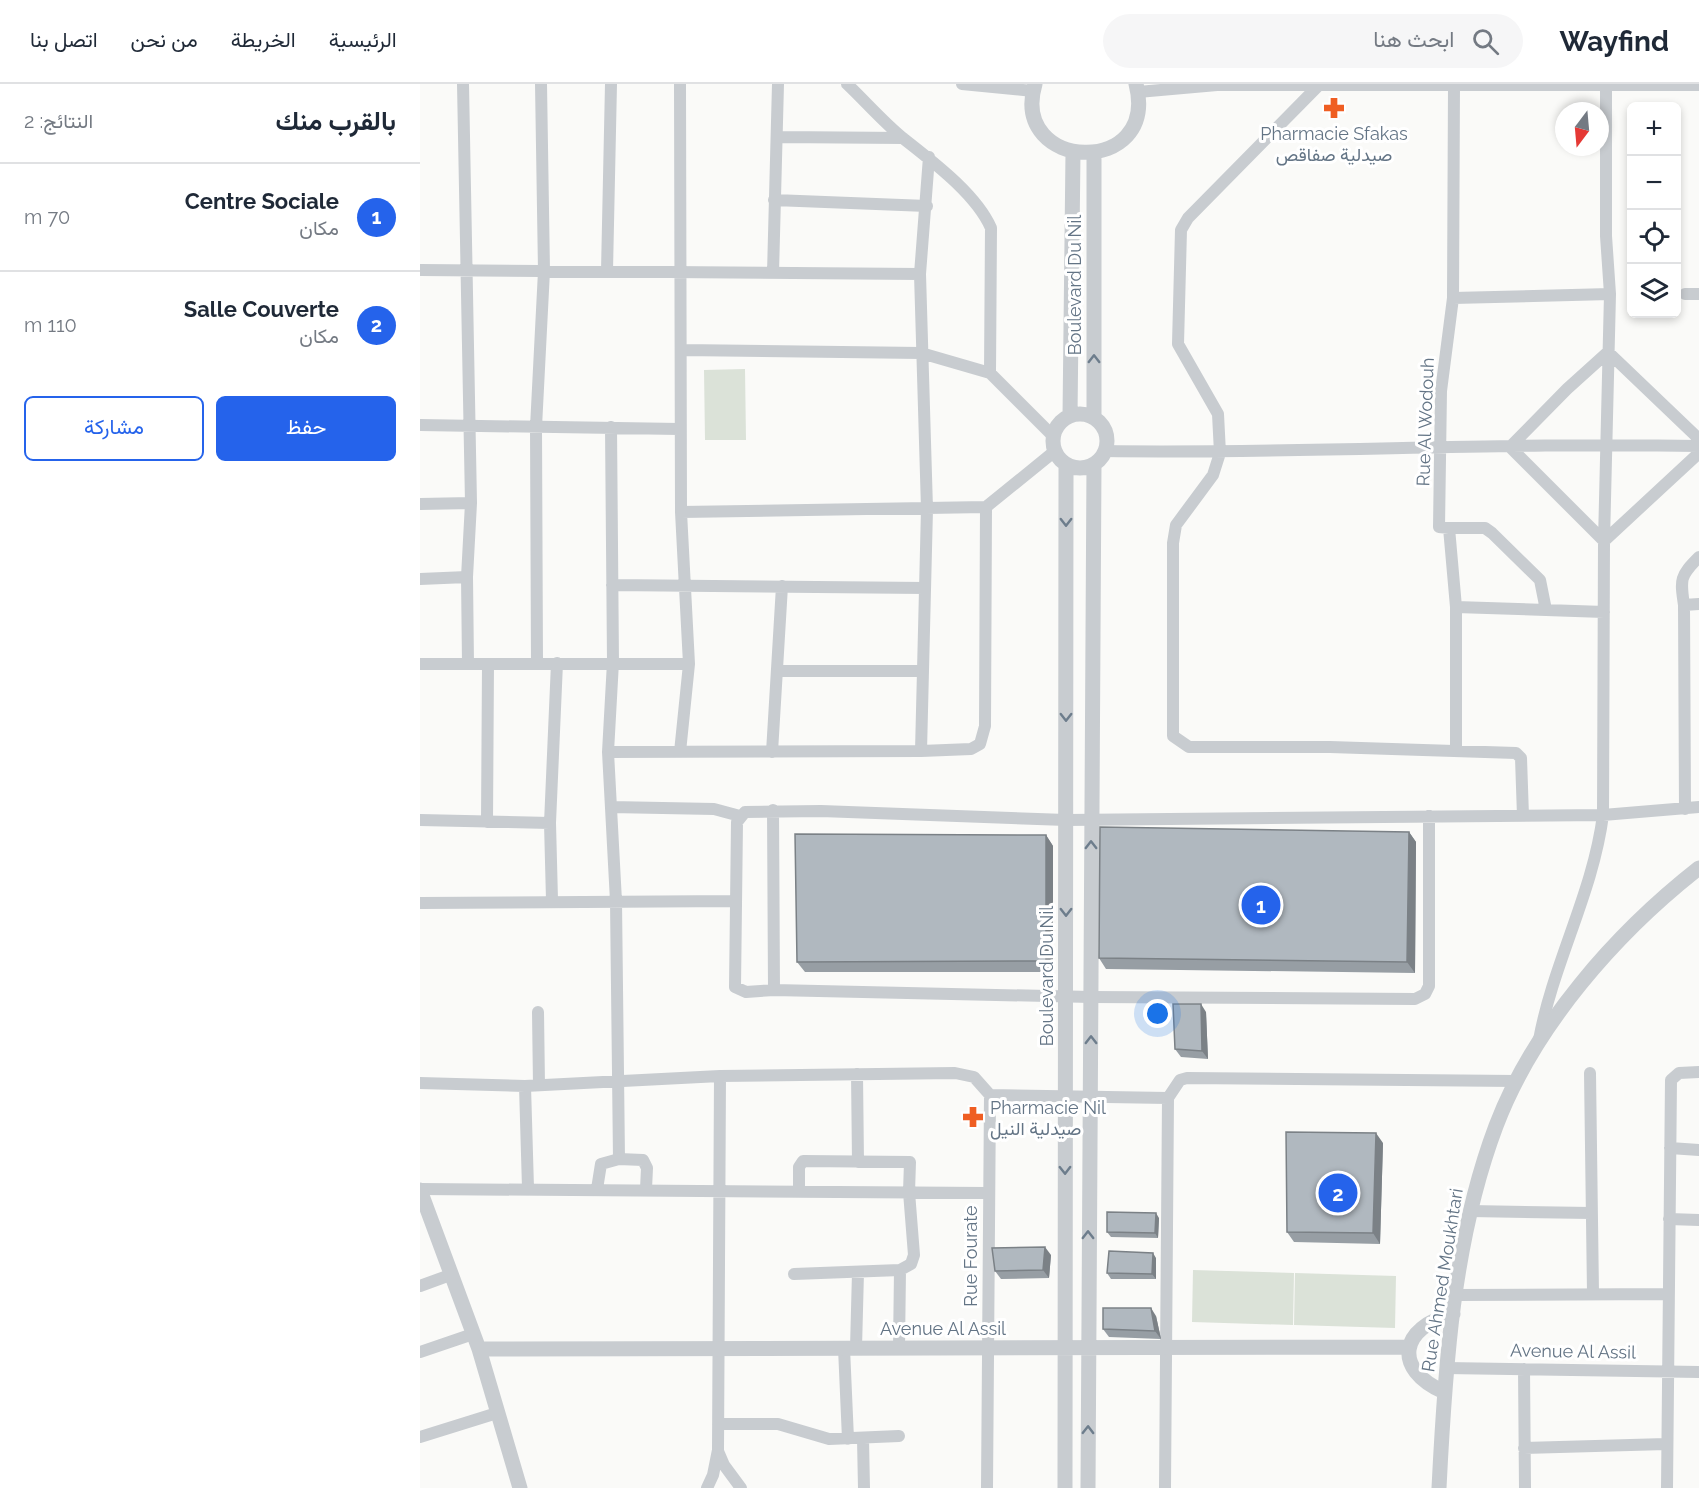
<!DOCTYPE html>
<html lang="ar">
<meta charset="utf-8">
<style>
body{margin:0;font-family:Raleway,Vazirmatn,sans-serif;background:#f6f6f7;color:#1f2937;direction:rtl}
.controls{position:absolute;right:18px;top:18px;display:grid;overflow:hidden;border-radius:9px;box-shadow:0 3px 9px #0003}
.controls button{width:54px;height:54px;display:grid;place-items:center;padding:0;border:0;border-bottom:2px solid #e0e1e3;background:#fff;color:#1f2937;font:30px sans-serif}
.compass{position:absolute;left:1135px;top:18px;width:54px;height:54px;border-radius:50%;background:#fff;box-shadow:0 3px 9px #0003;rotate:196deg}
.you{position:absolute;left:738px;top:930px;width:21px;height:21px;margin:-15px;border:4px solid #fff;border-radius:50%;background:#1a73e8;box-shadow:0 0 0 9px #1a73e833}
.badge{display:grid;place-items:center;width:39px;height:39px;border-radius:50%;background:#2563eb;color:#fff;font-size:20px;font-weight:700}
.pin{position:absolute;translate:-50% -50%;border:3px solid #fff;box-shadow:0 2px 6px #0006}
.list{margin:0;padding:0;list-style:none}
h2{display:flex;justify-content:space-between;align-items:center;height:78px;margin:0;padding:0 24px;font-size:26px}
h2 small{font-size:20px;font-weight:400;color:#747a83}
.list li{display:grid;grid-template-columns:39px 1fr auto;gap:18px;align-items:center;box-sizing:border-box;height:108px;padding:0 24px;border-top:2px solid #e0e1e3}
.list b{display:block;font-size:22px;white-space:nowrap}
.list p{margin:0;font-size:20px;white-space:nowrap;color:#747a83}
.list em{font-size:20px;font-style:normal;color:#747a83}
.actions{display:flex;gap:12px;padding:18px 24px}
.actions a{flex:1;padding:14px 0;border:2px solid #2563eb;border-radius:9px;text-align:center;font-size:21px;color:#2563eb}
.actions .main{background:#2563eb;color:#fff}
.icon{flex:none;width:33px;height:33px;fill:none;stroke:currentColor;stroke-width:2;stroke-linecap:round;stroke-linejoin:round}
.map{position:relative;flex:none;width:1279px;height:1404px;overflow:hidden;direction:ltr}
header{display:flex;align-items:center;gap:36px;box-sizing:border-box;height:84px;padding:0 30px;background:#fff;border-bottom:2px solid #e0e1e3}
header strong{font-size:28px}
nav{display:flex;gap:33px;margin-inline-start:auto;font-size:21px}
.search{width:420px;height:54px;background:#f6f6f7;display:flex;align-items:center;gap:15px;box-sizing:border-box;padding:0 21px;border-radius:33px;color:#747a83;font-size:22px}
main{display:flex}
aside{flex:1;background:#fff}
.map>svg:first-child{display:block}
.green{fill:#dbe2d8}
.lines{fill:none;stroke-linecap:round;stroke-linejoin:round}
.minor{stroke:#c8ccd0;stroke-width:12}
.tertiary{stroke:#c8ccd0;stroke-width:15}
.wall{fill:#979ea4}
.shaded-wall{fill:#7b8186}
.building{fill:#b0b8bf;stroke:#7b8186;stroke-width:1.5}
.oneway{stroke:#6d7d8c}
.labels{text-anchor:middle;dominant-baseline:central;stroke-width:6;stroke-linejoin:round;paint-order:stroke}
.poi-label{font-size:18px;fill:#637485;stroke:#fff}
.street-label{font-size:18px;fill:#637485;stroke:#fff}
</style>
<header>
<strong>Wayfind</strong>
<div class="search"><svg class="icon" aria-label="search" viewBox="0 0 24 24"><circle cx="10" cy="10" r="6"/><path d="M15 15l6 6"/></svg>ابحث هنا</div>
<nav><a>الرئيسية</a><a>الخريطة</a><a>من نحن</a><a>اتصل بنا</a></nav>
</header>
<main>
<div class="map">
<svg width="1279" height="1404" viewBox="0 0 1279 1404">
<rect width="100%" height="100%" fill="#fafaf8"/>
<path class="green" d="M325 285 326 356H285L284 286Z
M773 1186 874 1189 873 1241 772 1238Z
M875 1189 976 1192 975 1244 874 1241Z"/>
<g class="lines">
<path class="minor" d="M43 0 51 419 47 493 48 580
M427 0C446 18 464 39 484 55 513 78 556 110 571 144L570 289
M542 0 613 7
M900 0 768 134 761 146 758 260 798 330 800 369 793 391 756 441 753 459V652L769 663H910L1096 669 1101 674 1103 732
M1034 2 1033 214 1021 307 1019 443 1029 444 1036 523V666
M718 8 797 1H1279
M358 53 483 54
M354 116 507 122
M0 186 500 190
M187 187 191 0
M353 189 358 0
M1265 210H1279
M1033 214 1190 210
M262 266 501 269 570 289 633 352
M1188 268 1147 305 1090 363 1184 457 1279 369
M1188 268 1279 355
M0 341 259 345
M685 367C883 370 1081 358 1279 362
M0 420 51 419
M261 428 566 423 635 367
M1029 444H1065L1072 449 1120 496 1126 526
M0 495 47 493
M192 501 505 504
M1264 521C1260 495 1260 492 1279 473
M1036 523 1184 528
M117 579 116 343 124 187 121 0
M0 580H269
M358 587H502
M501 667 507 425 500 190 509 73
M188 668 501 667 551 665 560 660 565 642 566 423
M260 668 269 580 261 428 260 0
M352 668 362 502
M191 723 294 725 320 732
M1265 725 1264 521 1279 520
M353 726 354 906
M1009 732V902L1005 910 995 915 671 913 354 906 326 908 315 903 317 738 325 728 401 727 646 736 1183 731 1279 723
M0 736 130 739
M67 738 68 580
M132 816 130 739 137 579
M0 819 314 817
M118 928 119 1001
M1119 956C1133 879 1173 809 1183 731L1184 457 1190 210 1186 152V1
M1170 989 1173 1209
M437 990 438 1078
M0 999 105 1002 300 992 535 989 554 993 570 1011
M105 1002 108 1104
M570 1011 748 1014
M1250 1064 1279 1066
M199 1075 223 1076 227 1084 226 1105
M0 1105 568 1109
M177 1105 181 1080 199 1075 196 817 188 668 193 578 191 343
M1050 1127 1171 1129
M1249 1135 1279 1136
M374 1190 480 1186 491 1180 494 1171 489 1108 490 1078 383 1077 379 1083V1107
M0 1202 30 1191
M1035 1211 1248 1210
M424 1264 428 1355
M436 1264 438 1188
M479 1264 480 1186
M0 1268 53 1250
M1026 1284 1279 1288
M1104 1285 1105 1404
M298 1340H358L409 1355 479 1352
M0 1353 77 1329
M443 1355 444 1404
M1104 1364 1246 1360
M298 1367 304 1381 321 1404
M287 1404 293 1391 298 1366 300 992
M567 1404 570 1011
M745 1404 748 1014 760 996 767 994 1096 997
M1247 1404 1251 996 1259 989 1279 988"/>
<path class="tertiary" d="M615 0C589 88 740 94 716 0
M633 357a27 27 0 1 1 54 0a27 27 0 1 1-54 0Z
M650 332 653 68
M674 333V69
M0 1106 59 1265 100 1404
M59 1265 988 1263
M1024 1308C972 1285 980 1243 1033 1230
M645 1404 646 380
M668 1404 674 380
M1019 1404C1025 1283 1033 1156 1076 1042 1114 942 1196 849 1279 784"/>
</g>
<path class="wall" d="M989 748 996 758 995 889 686 885 679 874Z
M626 751 633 762V888H385L377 878Z
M786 928 788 975 761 973 755 965Z
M963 1059 960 1160 874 1158 867 1148Z
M739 1134 738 1154 691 1153 687 1148Z
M631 1171 629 1194 581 1195 575 1187Z
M736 1174V1195H691L687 1189Z
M736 1232 741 1255 689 1253 683 1245Z"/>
<path class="shaded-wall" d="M989 748 996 758 995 889 987 878Z
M626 751 633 762V888L626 877Z
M781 920 786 928 788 975 782 967Z
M956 1049 963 1059 960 1160 953 1149Z
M736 1129 739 1134 738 1154 735 1149Z
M625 1163 631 1171 629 1194 623 1186Z
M733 1169 736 1174V1195L732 1190Z
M731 1224 736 1232 741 1255 735 1247Z"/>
<path class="building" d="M680 743 989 748 987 878 679 874Z
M375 750 626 751V877L377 878Z
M753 920H781L782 967 755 965Z
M866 1048 956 1049 953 1149 867 1148Z
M687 1128 736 1129 735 1149 687 1148Z
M625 1163 623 1186 575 1187 572 1164Z
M689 1167 733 1169 732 1190 687 1189Z
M683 1224H731L735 1247 683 1245Z"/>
<defs><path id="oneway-chevron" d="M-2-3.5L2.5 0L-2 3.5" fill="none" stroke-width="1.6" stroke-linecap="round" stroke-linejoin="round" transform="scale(1.5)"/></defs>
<g class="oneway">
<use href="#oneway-chevron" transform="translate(674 275) rotate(-90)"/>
<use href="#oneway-chevron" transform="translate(646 438) rotate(90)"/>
<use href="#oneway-chevron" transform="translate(646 633) rotate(90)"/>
<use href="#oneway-chevron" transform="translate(671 761) rotate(-90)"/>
<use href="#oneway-chevron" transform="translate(646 828) rotate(90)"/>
<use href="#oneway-chevron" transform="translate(671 956) rotate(-90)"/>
<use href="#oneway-chevron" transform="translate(645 1086) rotate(89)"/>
<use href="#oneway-chevron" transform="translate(668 1151) rotate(-90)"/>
<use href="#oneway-chevron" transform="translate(668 1346) rotate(-89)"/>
</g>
<defs>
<symbol id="pharmacy-bare" viewBox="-9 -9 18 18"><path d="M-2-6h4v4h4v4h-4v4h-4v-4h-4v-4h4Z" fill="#ef5e23" stroke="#fff" stroke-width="2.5" paint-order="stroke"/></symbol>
</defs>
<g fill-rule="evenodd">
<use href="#pharmacy-bare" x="899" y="9" width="30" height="30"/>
<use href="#pharmacy-bare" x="538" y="1018" width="30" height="30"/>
</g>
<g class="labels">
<g class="poi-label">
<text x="914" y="49">Pharmacie Sfakas<tspan x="914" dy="21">صيدلية صفاقص</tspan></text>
<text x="570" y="1023" text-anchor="start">Pharmacie Nil<tspan x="570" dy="21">صيدلية النيل</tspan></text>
</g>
<g class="street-label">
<text transform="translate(654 201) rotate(-90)">Boulevard Du Nil</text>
<text transform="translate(1005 338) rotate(-88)">Rue Al Wodouh</text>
<text transform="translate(626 892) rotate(-90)">Boulevard Du Nil</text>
<text transform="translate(550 1172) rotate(-90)">Rue Fourate</text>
<text transform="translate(1022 1196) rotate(-81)">Rue Ahmed Moukhtari</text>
<text x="523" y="1244">Avenue Al Assil</text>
<text transform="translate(1153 1267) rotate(1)">Avenue Al Assil</text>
</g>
</g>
</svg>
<div class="controls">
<button>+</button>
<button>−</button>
<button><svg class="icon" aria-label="locate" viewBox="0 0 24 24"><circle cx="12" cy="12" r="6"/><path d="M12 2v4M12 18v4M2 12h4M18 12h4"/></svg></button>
<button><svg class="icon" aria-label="layers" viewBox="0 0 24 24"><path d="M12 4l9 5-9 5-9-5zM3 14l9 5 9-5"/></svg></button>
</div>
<svg class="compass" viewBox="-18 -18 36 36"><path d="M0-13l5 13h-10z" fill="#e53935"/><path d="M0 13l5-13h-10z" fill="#747a83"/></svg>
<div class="you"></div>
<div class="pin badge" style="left:841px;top:821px">1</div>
<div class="pin badge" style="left:918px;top:1109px">2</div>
</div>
<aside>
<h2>بالقرب منك<small>النتائج: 2</small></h2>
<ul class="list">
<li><span class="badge">1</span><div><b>Centre Sociale</b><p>مكان</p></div><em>70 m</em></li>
<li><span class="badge">2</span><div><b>Salle Couverte</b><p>مكان</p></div><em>110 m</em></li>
</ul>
<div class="actions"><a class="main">حفظ</a><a>مشاركة</a></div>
</aside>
</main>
